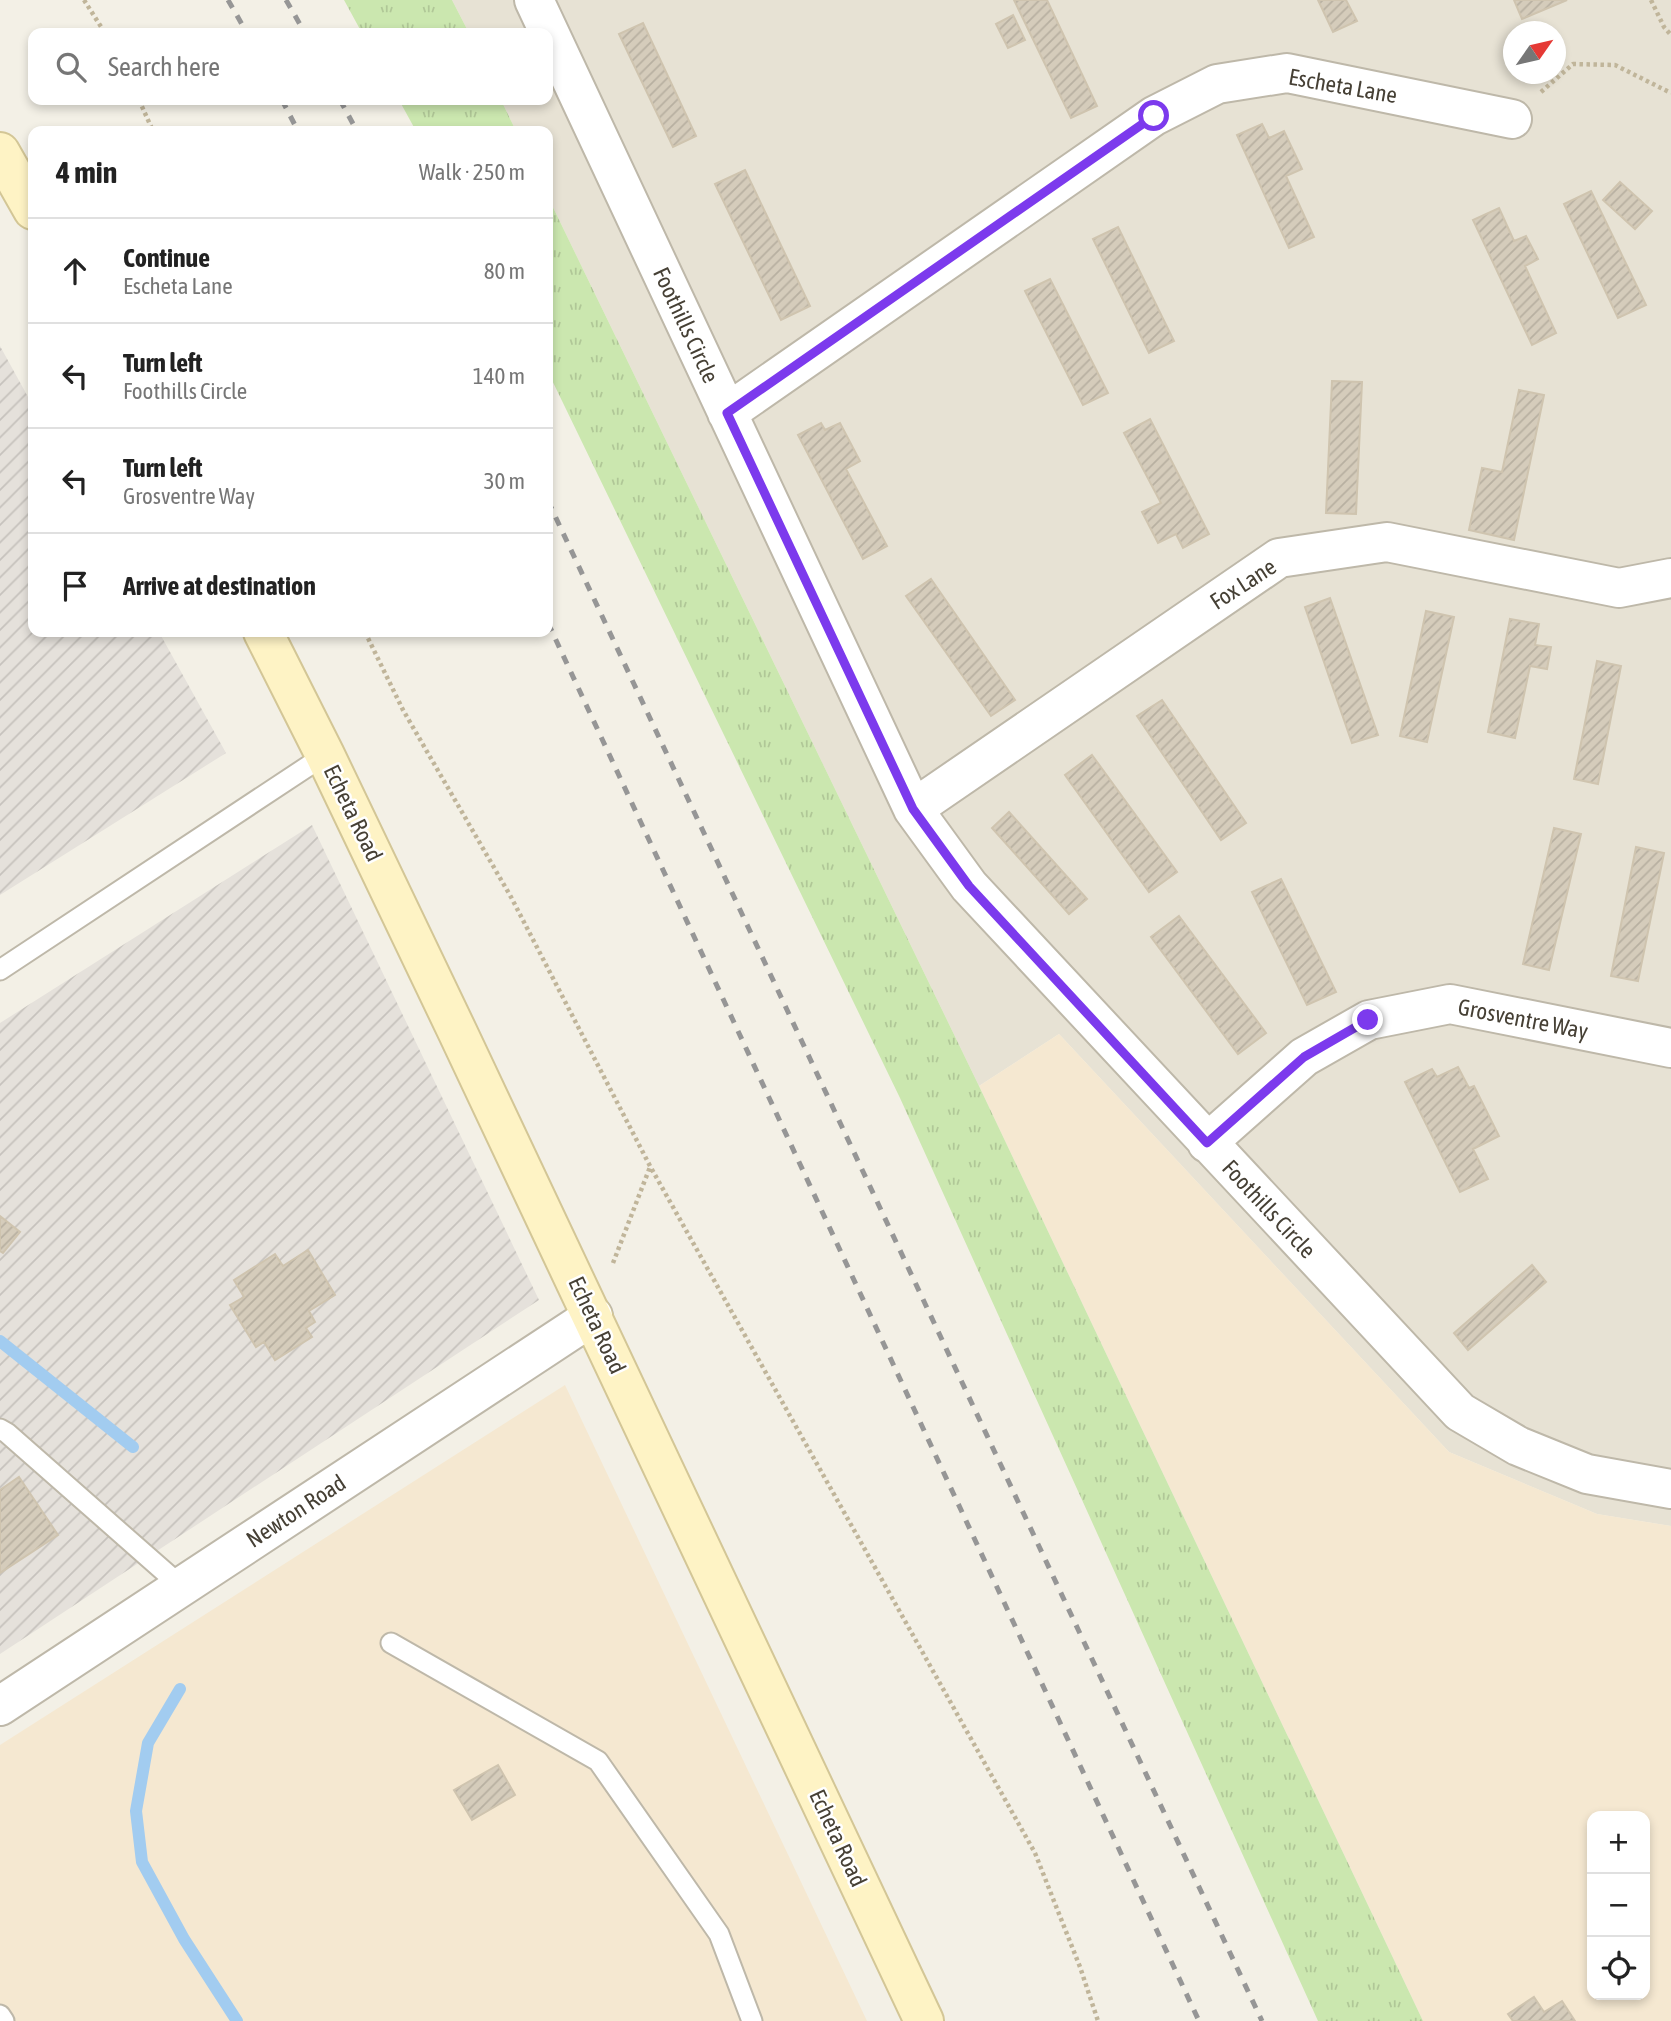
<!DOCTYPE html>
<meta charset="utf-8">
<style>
body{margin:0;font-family:"Asap Condensed",sans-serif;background:#f2f2f2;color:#222}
.controls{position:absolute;right:21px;bottom:21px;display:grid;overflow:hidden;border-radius:14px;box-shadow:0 4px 10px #0003}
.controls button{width:63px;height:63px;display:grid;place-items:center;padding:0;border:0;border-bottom:2px solid #e0e0e0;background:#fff;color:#222;font:35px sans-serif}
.compass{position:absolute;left:1503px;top:21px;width:63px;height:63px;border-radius:50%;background:#fff;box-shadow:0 4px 10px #0003;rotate:56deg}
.stop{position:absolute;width:21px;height:21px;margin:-16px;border:5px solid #7c3aed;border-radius:50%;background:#fff}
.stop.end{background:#7c3aed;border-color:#fff;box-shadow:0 2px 7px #0008}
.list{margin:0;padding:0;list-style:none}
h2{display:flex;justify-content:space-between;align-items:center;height:91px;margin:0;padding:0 28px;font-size:30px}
h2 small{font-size:23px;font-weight:400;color:#767676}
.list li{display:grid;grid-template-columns:46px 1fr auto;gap:21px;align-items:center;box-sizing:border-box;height:105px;padding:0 28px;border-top:2px solid #e0e0e0}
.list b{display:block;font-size:26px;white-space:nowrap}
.list p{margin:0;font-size:23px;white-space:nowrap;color:#767676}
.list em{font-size:23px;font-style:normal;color:#767676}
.icon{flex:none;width:38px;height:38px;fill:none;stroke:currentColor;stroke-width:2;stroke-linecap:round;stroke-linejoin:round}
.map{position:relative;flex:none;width:1671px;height:2021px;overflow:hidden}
.search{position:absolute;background:#fff;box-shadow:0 4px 10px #0003;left:28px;top:28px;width:525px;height:77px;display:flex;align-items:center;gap:18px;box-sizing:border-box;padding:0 24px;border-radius:14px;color:#767676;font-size:26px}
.panel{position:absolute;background:#fff;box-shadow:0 4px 10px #0003;left:28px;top:126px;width:525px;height:511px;border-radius:14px}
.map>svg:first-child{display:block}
.residential{fill:#e7e2d4;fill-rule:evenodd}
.commercial{fill:#f5e8d1;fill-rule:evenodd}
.industrial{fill:url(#industrial-furrows)}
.grass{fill:url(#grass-tufts)}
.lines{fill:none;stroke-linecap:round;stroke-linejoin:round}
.stream{stroke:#a2ccf0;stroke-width:12}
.building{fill:url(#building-hatch);stroke:#cfc4af;stroke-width:2}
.lane-casing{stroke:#beb8a9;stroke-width:23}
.street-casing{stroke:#beb8a9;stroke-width:42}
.secondary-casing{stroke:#d3c696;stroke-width:42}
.path{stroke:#c0b59a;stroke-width:4.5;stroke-dasharray:3.5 3.5;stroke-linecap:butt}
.lane{stroke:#fff;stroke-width:19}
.street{stroke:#fff;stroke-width:38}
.secondary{stroke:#fef3c5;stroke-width:38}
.rail{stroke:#969696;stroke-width:5;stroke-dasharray:9 9;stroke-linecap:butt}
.route{stroke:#7c3aed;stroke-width:9}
.labels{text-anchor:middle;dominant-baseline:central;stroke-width:5;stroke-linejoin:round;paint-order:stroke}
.street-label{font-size:23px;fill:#464035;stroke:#fff}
</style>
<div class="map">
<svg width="1671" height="2021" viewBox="0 0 1671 2021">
<defs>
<pattern id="industrial-furrows" width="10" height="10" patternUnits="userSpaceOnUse" patternTransform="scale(1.75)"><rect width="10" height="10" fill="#e5e1db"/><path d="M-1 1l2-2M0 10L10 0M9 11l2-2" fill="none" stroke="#c6c2bd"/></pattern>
<pattern id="grass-tufts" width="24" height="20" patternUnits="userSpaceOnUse" patternTransform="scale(1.75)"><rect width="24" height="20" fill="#cbe7af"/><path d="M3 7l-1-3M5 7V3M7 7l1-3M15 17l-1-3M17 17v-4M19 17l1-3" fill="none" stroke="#b0c797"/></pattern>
<pattern id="building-hatch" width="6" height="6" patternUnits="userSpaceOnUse" patternTransform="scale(1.75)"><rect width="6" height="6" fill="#d5ccbb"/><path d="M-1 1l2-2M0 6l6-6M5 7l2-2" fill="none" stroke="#b8b0a1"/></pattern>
</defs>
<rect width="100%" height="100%" fill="#f3f0e6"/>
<path class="residential" d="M452 0H1671V1526L1597 1514 1449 1452 1059 1034 979 1086 548 197V131H516L501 100H548V33H469ZM1514 32H1556V74H1514Z"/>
<path class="commercial" d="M1059 1034 1449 1452 1597 1514 1671 1526V2021H1423L979 1086ZM1592 1816H1645V1995H1592Z
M565 1385 867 2021H0V1745Z"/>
<path class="industrial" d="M0 346 33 406V632H159L226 753 0 895Z
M312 825 539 1300 0 1654V1023Z"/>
<path class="grass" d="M344 0H452L469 33H362Z
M399 100H501L516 131H416Z
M548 197 979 1086 1423 2021H1318L900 1098 548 372Z"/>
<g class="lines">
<path class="stream" d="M0 1341 133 1447
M180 1689 148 1743 136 1811 142 1862 184 1939 237 2021"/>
</g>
<path class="building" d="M1014 0H1047L1097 106 1071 118Z
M1318 0H1346L1357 21 1333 32Z
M1514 0H1567L1522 19Z
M1013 15 1025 40 1008 48 996 24Z
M643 23 696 136 673 147 619 34Z
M1262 124 1269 138 1284 131 1302 169 1286 176 1314 237 1289 248 1237 135Z
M745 170 810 306 781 320 715 184Z
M1620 182 1652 211 1635 229 1603 200Z
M1591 191 1646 305 1618 318 1564 204Z
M1499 208 1514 241 1526 236 1538 259 1525 266 1556 333 1532 345 1473 220Z
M1118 227 1174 341 1149 353 1093 239Z
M1050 279 1108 393 1083 405 1025 291Z
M1332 381 1362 382 1356 514 1326 513Z
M1519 390 1544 395 1514 540 1469 530 1482 468 1502 472Z
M1150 419 1209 534 1183 548 1176 534 1158 543 1142 512 1161 503 1124 433Z
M821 423 825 430 840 423 860 461 846 469 887 546 863 559 798 435Z
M931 579 1015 700 991 716 906 596Z
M1330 598 1378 735 1352 743 1305 607Z
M1426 611 1454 617 1427 742 1400 736Z
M1510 619 1539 624 1535 645 1551 647 1547 669 1530 666 1515 738 1488 732Z
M1597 661 1621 666 1598 784 1574 779Z
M1162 700 1246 823 1221 840 1137 716Z
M1092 755 1177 872 1149 892 1065 775Z
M1009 812 1087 899 1069 914 992 828Z
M1554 828 1581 834 1549 970 1523 964Z
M1636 847 1664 853 1638 981 1611 976Z
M1281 879 1336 992 1307 1005 1252 892Z
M1179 916 1266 1033 1238 1054 1151 937Z
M1458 1067 1469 1088 1474 1086 1499 1136 1473 1149 1488 1179 1460 1192 1405 1082 1432 1069 1437 1077Z
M0 1216 20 1232 3 1253 0 1251Z
M308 1250 335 1295 309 1311 315 1322 306 1328 312 1337 275 1360 264 1342 256 1347 230 1305 244 1297 234 1280 275 1254 283 1266Z
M1532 1265 1546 1282 1468 1350 1454 1333Z
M19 1477 58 1535 0 1573V1490Z
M498 1765 515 1795 472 1820 454 1790Z
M1534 1997 1544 2012 1562 2001 1575 2021H1513L1508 2014Z"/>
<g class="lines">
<defs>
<path id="lane" d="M0 970 325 755
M0 1429 7 1433 182 1587
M391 1643 598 1761 719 1934 752 2021
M0 2015 4 2021"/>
<path id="street" d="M534 0 913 809 969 886 1460 1412 1518 1446 1587 1474 1671 1489
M727 413 1154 116 1217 84 1287 73 1512 119
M913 809 1279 558 1387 542 1619 588 1671 578
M1207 1143 1304 1057 1369 1020 1450 1004 1671 1048
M0 1706 593 1316"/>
<path id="secondary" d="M0 152 33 210
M263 632 325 755 458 1033 924 2021"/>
</defs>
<use href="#lane" class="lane-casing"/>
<use href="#street" class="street-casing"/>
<use href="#secondary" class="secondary-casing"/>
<path class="path" d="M84 0 105 33
M1651 0 1664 27 1671 35
M1541 92 1573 64 1615 65 1671 93
M139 100 153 131
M365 632 403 710 511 897 650 1166 1035 1853 1080 1967 1098 2021
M613 1263 650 1167"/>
<use href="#lane" class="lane"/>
<use href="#street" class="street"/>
<use href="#secondary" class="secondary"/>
<path class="rail" d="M228 0 247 33
M286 0 305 33
M282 100 298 131
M340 100 357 131
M548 501 1262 2021
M548 623 1199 2021"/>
</g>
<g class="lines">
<path class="route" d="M1154 116 727 413 913 809 969 886 1207 1143 1304 1057 1368 1020"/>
</g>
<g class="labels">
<g class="street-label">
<text transform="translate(1343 86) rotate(10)">Escheta Lane</text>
<text transform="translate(686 325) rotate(65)">Foothills Circle</text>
<text transform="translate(1243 584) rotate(-33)">Fox Lane</text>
<text transform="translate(353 813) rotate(64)">Echeta Road</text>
<text transform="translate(1523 1019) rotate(11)">Grosventre Way</text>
<text transform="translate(1269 1209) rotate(47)">Foothills Circle</text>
<text transform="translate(597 1325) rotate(65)">Echeta Road</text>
<text transform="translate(296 1511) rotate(-33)">Newton Road</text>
<text transform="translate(838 1838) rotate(65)">Echeta Road</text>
</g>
</g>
</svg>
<div class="controls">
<button>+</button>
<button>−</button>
<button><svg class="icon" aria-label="locate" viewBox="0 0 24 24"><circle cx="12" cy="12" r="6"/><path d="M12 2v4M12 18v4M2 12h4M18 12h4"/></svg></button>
</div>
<svg class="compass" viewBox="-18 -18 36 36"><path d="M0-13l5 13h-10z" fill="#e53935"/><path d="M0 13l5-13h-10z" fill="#767676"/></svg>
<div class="stop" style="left:1154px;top:116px"></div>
<div class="stop end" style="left:1368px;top:1020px"></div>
<div class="search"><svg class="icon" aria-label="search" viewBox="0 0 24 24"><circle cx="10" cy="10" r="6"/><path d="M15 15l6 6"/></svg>Search here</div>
<section class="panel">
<h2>4 min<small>Walk · 250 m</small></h2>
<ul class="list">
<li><svg class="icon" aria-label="ahead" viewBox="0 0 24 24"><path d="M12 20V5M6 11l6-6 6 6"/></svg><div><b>Continue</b><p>Escheta Lane</p></div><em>80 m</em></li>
<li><svg class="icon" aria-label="left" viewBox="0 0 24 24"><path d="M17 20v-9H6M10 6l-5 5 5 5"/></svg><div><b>Turn left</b><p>Foothills Circle</p></div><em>140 m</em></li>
<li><svg class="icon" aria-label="left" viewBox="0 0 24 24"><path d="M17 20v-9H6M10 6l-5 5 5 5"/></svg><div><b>Turn left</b><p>Grosventre Way</p></div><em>30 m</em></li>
<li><svg class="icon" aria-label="arrive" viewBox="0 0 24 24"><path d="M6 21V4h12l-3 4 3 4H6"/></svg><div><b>Arrive at destination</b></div></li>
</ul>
</section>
</div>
